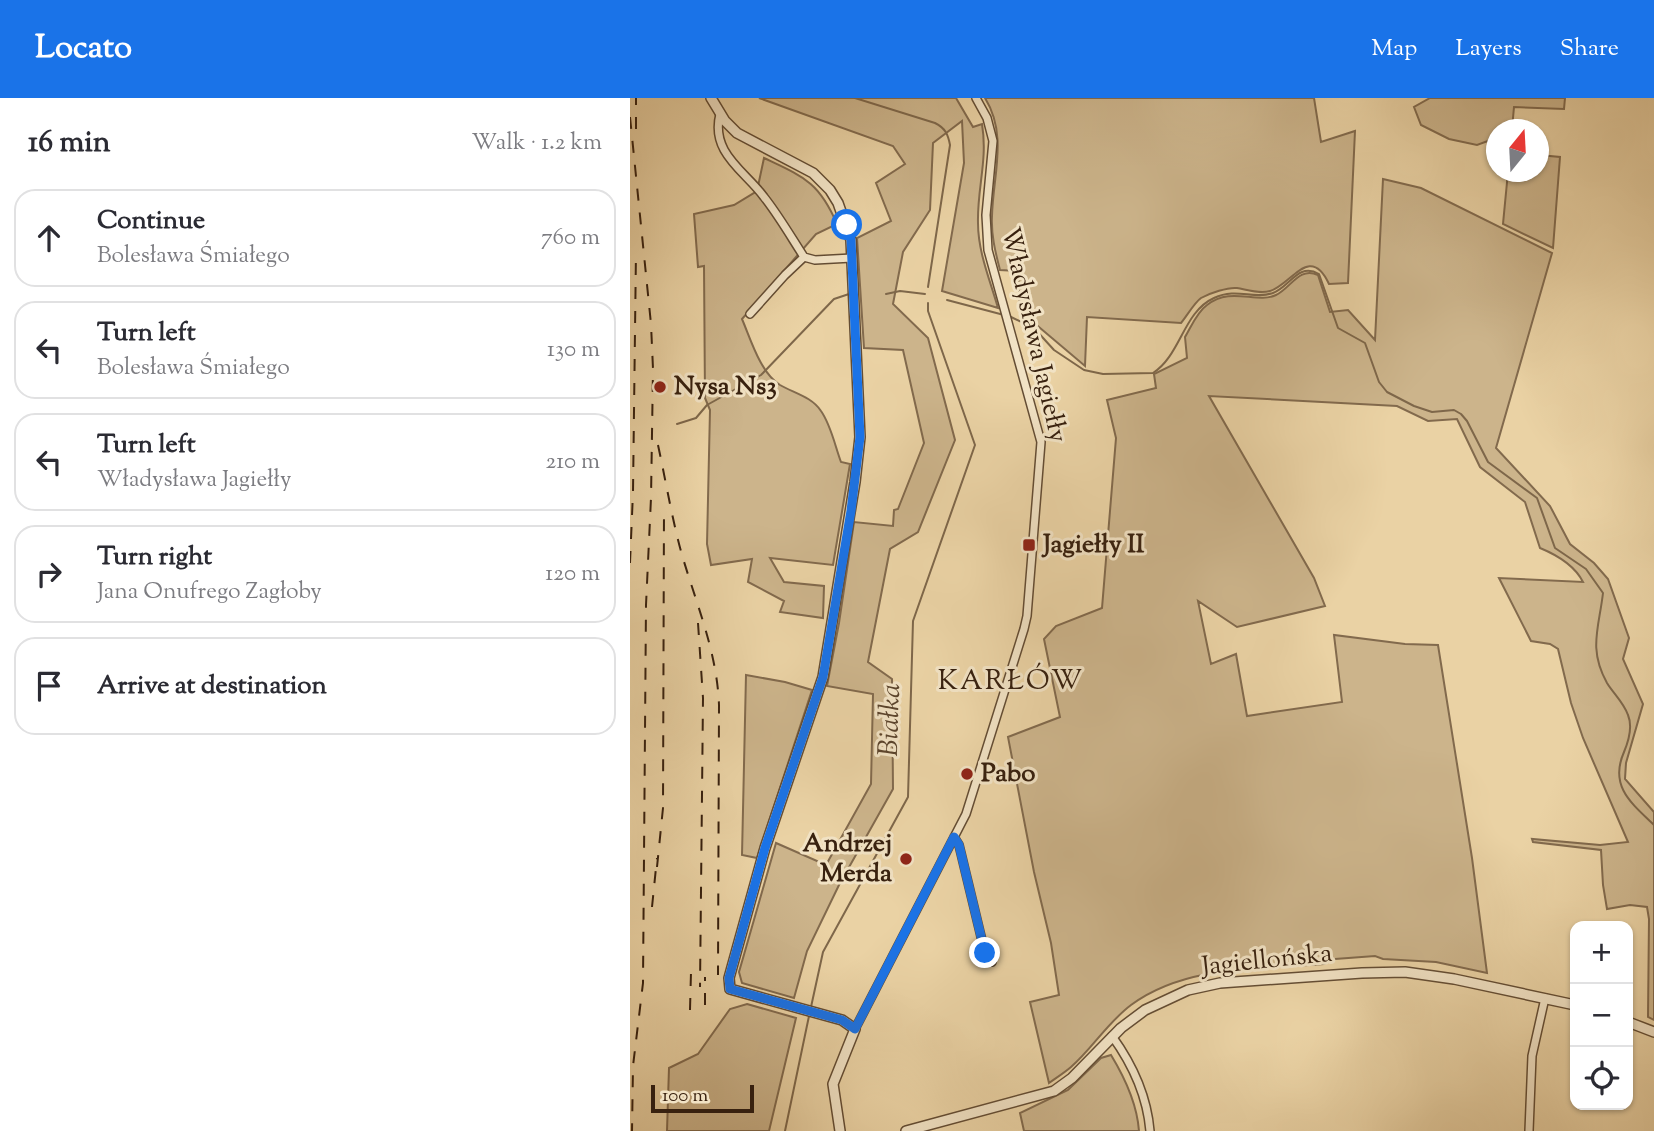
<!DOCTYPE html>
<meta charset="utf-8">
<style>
body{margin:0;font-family:"Sorts Mill Goudy",serif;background:#f7f7f7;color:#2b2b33}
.controls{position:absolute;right:21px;bottom:21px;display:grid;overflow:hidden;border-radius:14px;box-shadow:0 2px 5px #0004}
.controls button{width:63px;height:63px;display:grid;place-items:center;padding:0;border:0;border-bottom:2px solid #e1e1e2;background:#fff;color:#2b2b33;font:35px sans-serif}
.compass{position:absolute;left:856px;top:21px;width:63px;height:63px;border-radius:50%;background:#fff;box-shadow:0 2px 5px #0004;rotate:18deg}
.scale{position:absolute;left:21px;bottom:18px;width:103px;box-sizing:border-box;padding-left:7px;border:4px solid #38210f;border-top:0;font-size:19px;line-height:24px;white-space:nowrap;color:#38210f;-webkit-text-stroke:5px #f1e2c4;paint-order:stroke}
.stop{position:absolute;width:21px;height:21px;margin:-16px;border:5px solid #1a73e8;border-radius:50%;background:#fff}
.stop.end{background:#1a73e8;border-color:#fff;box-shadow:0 2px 7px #0008}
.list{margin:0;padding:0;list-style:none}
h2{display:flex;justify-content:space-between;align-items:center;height:91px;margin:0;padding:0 28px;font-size:30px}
h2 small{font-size:23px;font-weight:400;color:#7c7c81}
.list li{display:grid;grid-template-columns:46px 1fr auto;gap:21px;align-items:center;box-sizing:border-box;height:98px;margin:0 14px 14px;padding:0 14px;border:2px solid #e1e1e2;border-radius:21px}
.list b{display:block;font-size:26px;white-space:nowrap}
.list p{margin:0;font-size:23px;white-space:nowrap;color:#7c7c81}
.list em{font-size:23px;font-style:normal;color:#7c7c81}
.icon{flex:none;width:38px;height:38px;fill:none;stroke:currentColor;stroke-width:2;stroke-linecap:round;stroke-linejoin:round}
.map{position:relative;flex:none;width:1024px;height:1033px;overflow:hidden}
header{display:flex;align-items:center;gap:42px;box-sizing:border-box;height:98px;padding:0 35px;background:#1a73e8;color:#fff}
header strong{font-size:33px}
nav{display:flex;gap:38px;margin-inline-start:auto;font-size:24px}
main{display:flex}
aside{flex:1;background:#fff}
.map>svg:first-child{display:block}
.green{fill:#ccb48b;stroke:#826a4d;stroke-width:2}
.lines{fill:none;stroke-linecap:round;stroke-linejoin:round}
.stream{stroke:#7e674a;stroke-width:2}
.minor-casing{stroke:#644d34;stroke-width:10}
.tertiary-casing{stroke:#644d34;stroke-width:12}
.minor{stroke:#f1e2c4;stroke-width:7}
.tertiary{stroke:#f1e2c4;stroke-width:9}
.rail{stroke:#38210f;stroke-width:2;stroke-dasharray:12 12;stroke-linecap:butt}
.route{stroke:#1a73e8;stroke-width:9}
.poi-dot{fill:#8f2418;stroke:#f1e2c4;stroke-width:2.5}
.labels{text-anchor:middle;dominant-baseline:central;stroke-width:6;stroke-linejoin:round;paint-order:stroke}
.street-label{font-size:26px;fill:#38210f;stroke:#f1e2c4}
.poi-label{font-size:26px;font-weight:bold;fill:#38210f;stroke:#f1e2c4;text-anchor:start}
.neighbourhood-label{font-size:28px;letter-spacing:2px;fill:#38210f;stroke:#f1e2c4}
.water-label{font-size:28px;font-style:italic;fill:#5b442c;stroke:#f1e2c4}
</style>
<header>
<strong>Locato</strong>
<nav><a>Map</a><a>Layers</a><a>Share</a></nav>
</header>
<main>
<aside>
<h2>16 min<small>Walk · 1.2 km</small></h2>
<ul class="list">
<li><svg class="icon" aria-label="ahead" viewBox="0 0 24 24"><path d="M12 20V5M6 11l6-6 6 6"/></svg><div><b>Continue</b><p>Bolesława Śmiałego</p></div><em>760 m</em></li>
<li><svg class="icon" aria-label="left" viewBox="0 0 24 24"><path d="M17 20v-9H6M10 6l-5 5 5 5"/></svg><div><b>Turn left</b><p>Bolesława Śmiałego</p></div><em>130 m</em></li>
<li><svg class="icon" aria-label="left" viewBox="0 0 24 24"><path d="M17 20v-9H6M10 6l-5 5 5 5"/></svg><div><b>Turn left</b><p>Władysława Jagiełły</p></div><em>210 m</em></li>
<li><svg class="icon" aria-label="right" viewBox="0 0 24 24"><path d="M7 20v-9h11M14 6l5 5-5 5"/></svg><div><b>Turn right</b><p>Jana Onufrego Zagłoby</p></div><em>120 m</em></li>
<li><svg class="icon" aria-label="arrive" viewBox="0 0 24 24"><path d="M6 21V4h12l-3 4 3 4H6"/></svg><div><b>Arrive at destination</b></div></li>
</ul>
</aside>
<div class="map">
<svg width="1024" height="1033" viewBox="0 0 1024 1033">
<rect width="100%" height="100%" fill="#ead2a4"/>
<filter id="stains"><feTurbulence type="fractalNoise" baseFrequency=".00286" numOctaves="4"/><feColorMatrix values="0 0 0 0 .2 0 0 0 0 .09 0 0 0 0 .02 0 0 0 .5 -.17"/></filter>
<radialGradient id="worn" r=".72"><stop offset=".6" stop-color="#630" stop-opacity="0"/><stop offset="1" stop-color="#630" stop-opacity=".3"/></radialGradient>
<path class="green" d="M129 0H326L343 29 352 26C358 62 347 90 348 125 348 154 360 182 368 210L312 193 334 65 332 23 303 45 300 112 273 154 263 206 298 240 325 342 288 434 260 451 238 564 262 581 263 691 209 787 177 853 164 900 112 885 109 874 146 745 196 767 241 686 243 596 197 588 209 525 224 424 263 428 264 412 268 411 294 345 273 252 234 250 227 140 261 123 246 85 275 66 263 48Z
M355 0H684L691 44 725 33 718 185 699 186C680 145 661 187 640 193 629 196 618 192 607 190 598 189 580 195 571 200 564 205 557 218 551 225L457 219 455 268 390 213 388 173 370 172C365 153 361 136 362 118 363 77 378 37 355 0Z
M800 0H935L934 11 884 9 882 31 866 32V40L847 47 819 41 791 27 784 9Z
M909 57 930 59 923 150 873 126 878 74H908Z
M134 60C174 79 189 84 207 126L186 136 112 221C121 242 130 274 150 287 164 295 182 299 191 313 201 327 205 348 211 364L220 366 203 467 140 460 154 484 194 488 193 520 150 514 154 503 118 484 122 461 81 467 77 446 80 312 75 300 74 168 68 169 64 116 104 107 127 93Z
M753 81 791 90 922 155 866 350 920 408 940 446 964 465 978 481 999 540 993 561 1013 606 996 665 995 681 1024 714V922L1018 919 1019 821 1017 809 1000 807 977 811 973 787 971 752 903 744 902 741 970 747 998 744 953 640 941 605 928 551 920 546 901 543 869 480 953 484C945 468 927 457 910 450L895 404 850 369 827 321 798 323 767 308 579 298 684 480 695 508 607 529 568 503 581 566 606 556 617 618 712 604 704 537 775 546 808 547 842 760 857 875 806 864 753 861 745 858 705 861 694 866C629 871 555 867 501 907 477 925 462 951 441 969 434 975 426 980 419 985L400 904 429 897 421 845 404 774 378 639 430 619 414 541 426 528 472 510 486 340 477 302 526 290 524 276 557 260 555 239C561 229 567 214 577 207 601 188 626 206 646 197 661 190 669 168 688 177L700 214 718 212 745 242Z
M116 577 155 584 182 592 127 760 112 757Z
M117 906 166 920 139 1033H37L39 970 68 956 100 911Z
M481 957C495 980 507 1005 509 1033H394L390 1015 438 992 471 960Z"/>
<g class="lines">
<path class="stream" d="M225 0 305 25C315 30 318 36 320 47L298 189
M256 196 270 193 295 196
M317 202 374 217
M379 218 404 230 424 252 454 272 473 276 523 275C551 257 553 214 584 200 607 189 623 202 643 195 660 189 668 164 689 176L708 230 735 245 749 284 757 294 784 308 802 314 824 312 831 316 837 323 858 364 907 400 925 450 956 471 973 495C969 530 958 551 977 585 983 595 994 605 998 617 1003 629 999 642 994 654 979 688 1001 705 1024 727
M47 326 66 320 77 307 131 277 204 201 219 196
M181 909 193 854 278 699 283 523 345 347 298 213V205
M155 1033 179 918"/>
<defs>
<path id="minor" d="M90 16C80 55 115 73 134 99 149 118 161 139 174 159
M120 216 155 177 174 159 185 162 222 160
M324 739 329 747 355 855 362 864
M225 931 336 716 394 531 397 518 411 344 358 152 356 117 363 43 357 20 346 0
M482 938C503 967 517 997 520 1033
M899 1033 902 958 915 900"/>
<path id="tertiary" d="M81 0 95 23 107 35 183 75 200 92 208 105 221 142 230 339 225 384 193 579 135 750 99 880 100 891 212 922 225 931 203 986 210 1033
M998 924 1024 934
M276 1033 424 993 442 980 491 930 515 912 558 892 590 885 732 875 775 874 824 881 945 907"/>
</defs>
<use href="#minor" class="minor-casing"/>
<use href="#tertiary" class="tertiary-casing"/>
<use href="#minor" class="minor"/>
<use href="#tertiary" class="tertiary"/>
<path class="rail" d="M0 19 21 226 23 271 21 400 16 507 13 885 3 968 2 1033
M6 31V0
M28 347C36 384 42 421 52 457 67 508 87 554 89 607L88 877
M0 465 3 394 6 153
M68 525 73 600 70 889
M27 769 33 710 34 410
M22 809 27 760
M75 907V879
M60 912 61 874"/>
</g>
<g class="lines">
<path class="route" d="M217 127 221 142 230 339 221 413 193 579 135 750 99 880 100 891 212 922 225 931 324 739 329 747 355 855"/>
</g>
<g class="poi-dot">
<circle cx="30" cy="289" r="7"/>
<rect x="392" y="440" width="14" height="14" rx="3.5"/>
<circle cx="337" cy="676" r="7"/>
<circle cx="276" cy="761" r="7"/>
</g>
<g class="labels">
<g class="street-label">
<text transform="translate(403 237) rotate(77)">Władysława Jagiełły</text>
<text transform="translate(637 863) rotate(-6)">Jagiellońska</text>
</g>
<g class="poi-label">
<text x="44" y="289">Nysa Ns3</text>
<text x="413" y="447">Jagiełły II</text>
<text x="351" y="676">Pabo</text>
<text x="262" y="746" text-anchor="end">Andrzej<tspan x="262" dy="30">Merda</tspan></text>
</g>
<g class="neighbourhood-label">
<text x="381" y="584">KARŁÓW</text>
</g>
<g class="water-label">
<text transform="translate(261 622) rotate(-88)">Białka</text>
</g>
</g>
<rect width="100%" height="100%" filter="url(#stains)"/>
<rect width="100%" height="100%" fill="url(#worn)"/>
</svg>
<div class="controls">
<button>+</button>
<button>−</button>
<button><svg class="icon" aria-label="locate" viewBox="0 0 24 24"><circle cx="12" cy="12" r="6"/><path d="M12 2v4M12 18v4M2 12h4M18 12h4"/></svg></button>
</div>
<svg class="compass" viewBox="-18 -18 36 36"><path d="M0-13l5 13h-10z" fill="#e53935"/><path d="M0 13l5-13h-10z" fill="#7c7c81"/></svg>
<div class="scale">100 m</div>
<div class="stop" style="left:217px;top:127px"></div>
<div class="stop end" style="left:355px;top:855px"></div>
</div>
</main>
